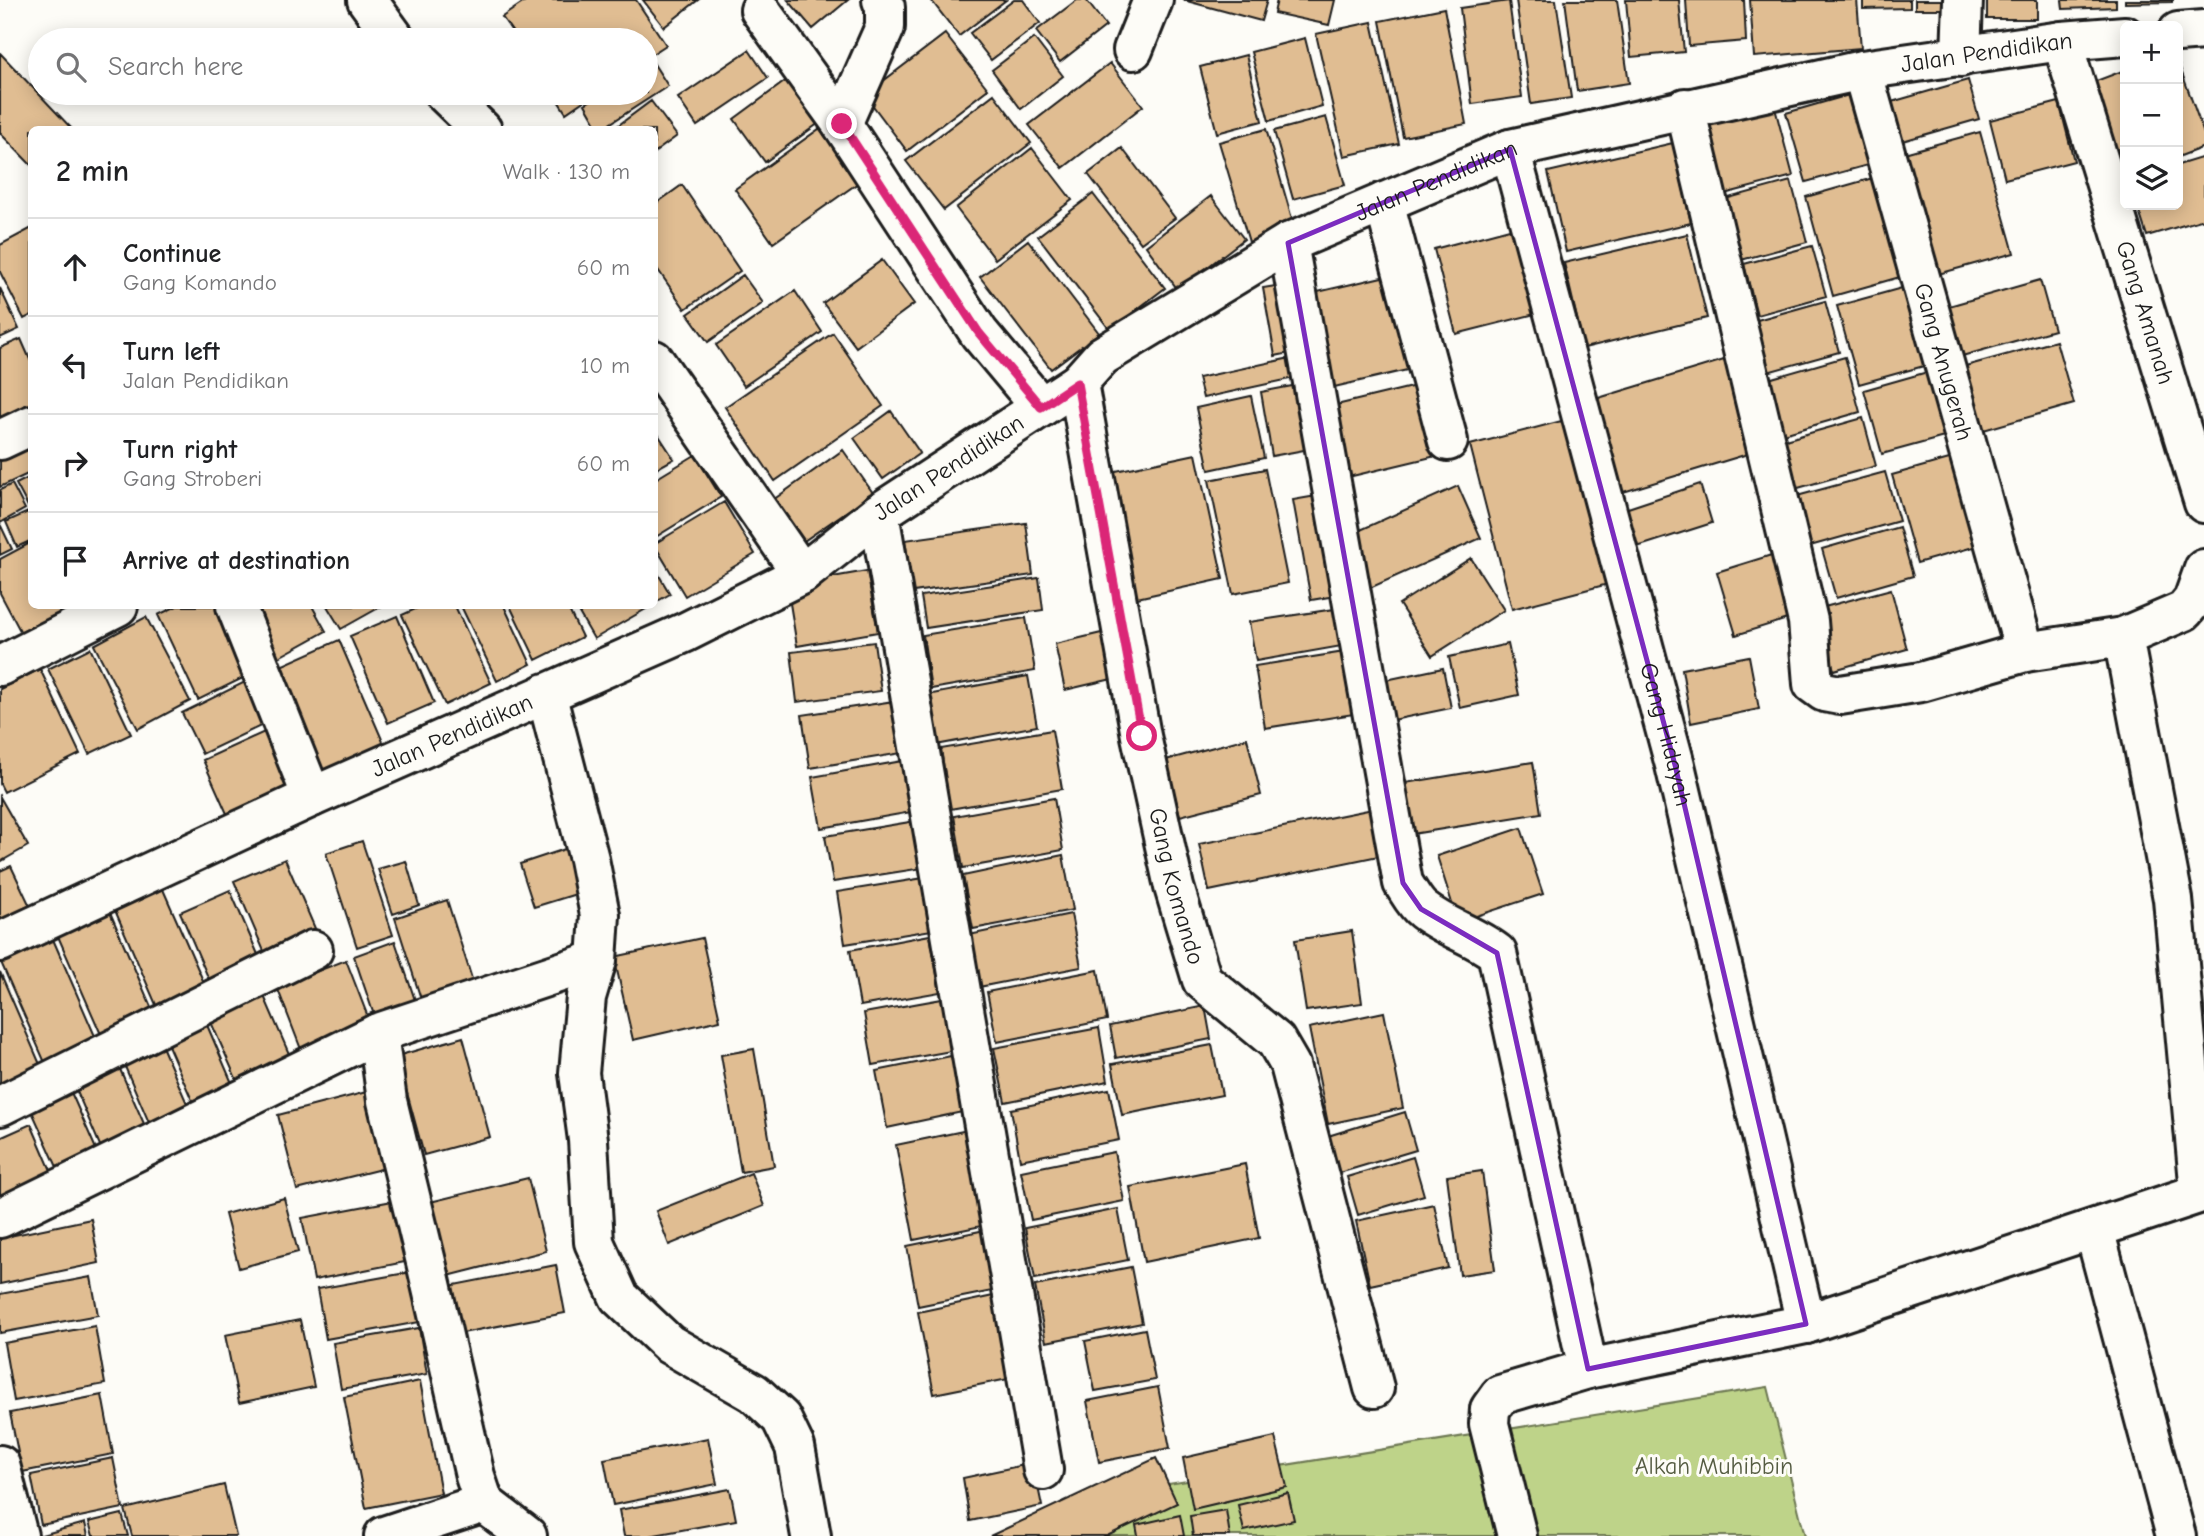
<!DOCTYPE html>
<meta charset="utf-8">
<style>
body{margin:0;font-family:"Comic Neue",sans-serif;background:#f6f6f6;color:#202124}
.controls{position:absolute;right:21px;top:21px;display:grid;overflow:hidden;border-radius:10px;box-shadow:0 4px 18px #0003}
.controls button{width:63px;height:63px;display:grid;place-items:center;padding:0;border:0;border-bottom:2px solid #e0e0e0;background:#fff;color:#202124;font:35px sans-serif}
.stop{position:absolute;width:21px;height:21px;margin:-16px;border:5px solid #db2777;border-radius:50%;background:#fff}
.stop.end{background:#db2777;border-color:#fff;box-shadow:0 2px 7px #0008}
.list{margin:0;padding:0;list-style:none}
h2{display:flex;justify-content:space-between;align-items:center;height:91px;margin:0;padding:0 28px;font-size:30px}
h2 small{font-size:23px;font-weight:400;color:#757577}
.list li{display:grid;grid-template-columns:46px 1fr auto;gap:21px;align-items:center;box-sizing:border-box;height:98px;padding:0 28px;border-top:2px solid #e0e0e0}
.list b{display:block;font-size:26px;white-space:nowrap}
.list p{margin:0;font-size:23px;white-space:nowrap;color:#757577}
.list em{font-size:23px;font-style:normal;color:#757577}
.icon{flex:none;width:38px;height:38px;fill:none;stroke:currentColor;stroke-width:2;stroke-linecap:round;stroke-linejoin:round}
.map{position:relative;flex:none;width:2204px;height:1536px;overflow:hidden}
.search{position:absolute;background:#fff;box-shadow:0 4px 18px #0003;left:28px;top:28px;width:630px;height:77px;display:flex;align-items:center;gap:18px;box-sizing:border-box;padding:0 24px;border-radius:38px;color:#757577;font-size:26px}
.panel{position:absolute;background:#fff;box-shadow:0 4px 18px #0003;left:28px;top:126px;width:630px;height:483px;border-radius:10px}
.map>svg:first-child{display:block}
.green{fill:#bed389;stroke:#6d7852;stroke-width:2}
.building{fill:#e0bd92;stroke:#1c1c1c;stroke-width:2}
.lines{fill:none;stroke-linecap:round;stroke-linejoin:round}
.minor-casing{stroke:#1c1c1c;stroke-width:44}
.minor{stroke:#fdfcf7;stroke-width:38}
.route{stroke:#db2777;stroke-width:9}
.marked{fill:none;stroke:#7b2cbf;stroke-width:5;stroke-linejoin:round}
.labels{text-anchor:middle;dominant-baseline:central;stroke-width:6;stroke-linejoin:round;paint-order:stroke}
.street-label{font-size:24px;fill:#1c1c1c;stroke:#fdfcf7}
.park-label{font-size:24px;fill:#555c42;stroke:#fdfcf7}
</style>
<div class="map">
<svg width="2204" height="1536" viewBox="0 0 2204 1536">
<rect width="100%" height="100%" fill="#fdfcf7"/>
<filter id="ink" filterUnits="userSpaceOnUse"><feTurbulence type="fractalNoise" baseFrequency=".0143" numOctaves="2"/><feDisplacementMap in="SourceGraphic" scale="14" xChannelSelector="R" yChannelSelector="G"/><feConvolveMatrix kernelMatrix="1 2 1 2 8 2 1 2 1" color-interpolation-filters="sRGB"/></filter>
<g filter="url(#ink)">
<path class="green" d="M1768 1387 1805 1536H1044L1150 1487Z"/>
<path class="building" d="M527 0H636L666 45 646 58V40H518L502 17Z
M643 0H698L664 27Z
M788 0H848L813 29Z
M931 0H1006L959 36Z
M1014 0H1023L1040 23 991 60 970 33Z
M1077 0H1086L1106 26 1060 62 1036 31Z
M1183 0H1267L1261 21Z
M1277 0H1335L1329 25 1274 13Z
M1516 0H1556L1571 98 1531 104Z
M1565 0H1617L1629 83 1577 91Z
M1626 0H1679L1684 52 1631 57Z
M1686 0H1744L1746 41 1689 46Z
M1750 0H1857L1861 48 1754 57Z
M1863 0H1910V8L1863 9Z
M1915 0H1960V9H1915Z
M1987 0H2037V19H1987Z
M2062 0H2116V7L2063 9Z
M2125 0H2172V2L2125 3Z
M1509 1 1522 97 1472 104 1460 8Z
M1444 8 1466 124 1403 137 1380 21Z
M1372 22 1399 144 1344 156 1316 34Z
M945 34 988 89 907 151 865 95Z
M1034 38 1063 76 1021 109 992 70Z
M1305 38 1322 106 1269 121 1251 52Z
M749 50 768 78 697 126 678 98Z
M0 53 73 130H32V166L0 133Z
M1246 55 1262 121 1217 133 1200 67Z
M652 61 668 86 600 130 585 104 603 93H646V65Z
M2178 62 2204 134V147L2178 157Z
M1110 63 1143 106 1063 168 1029 125Z
M2125 70V176L2122 178 2088 84Z
M795 74 826 118 765 162 734 119Z
M1968 80 1979 119 1892 144 1881 105Z
M553 93H595L566 113Z
M1856 93 1875 163 1806 182 1786 113Z
M994 94 1031 143 944 210 906 161Z
M651 101 677 136 654 153V130H612Z
M2059 102 2074 161 2005 179 1990 120Z
M1775 108 1793 176 1724 194 1707 126Z
M1326 117 1345 185 1293 199 1274 131Z
M826 124 865 178 773 243 735 189Z
M1266 129 1295 229 1249 242 1219 142Z
M1980 132 2014 253 1931 276 1897 155Z
M1673 143 1691 223 1566 252 1548 172Z
M1032 148 1072 200 995 259 956 208Z
M1122 148 1175 218 1141 243 1088 174Z
M2204 157V219L2147 236 2137 205H2178V165Z
M1880 176 1907 275 1833 296 1806 197Z
M1791 181 1807 242 1730 263 1714 202Z
M682 185 740 271 685 309 654 264V205Z
M1093 194 1165 288 1110 330 1038 236Z
M1211 196 1244 239 1178 290 1146 246Z
M1517 227 1539 313 1456 334 1434 249Z
M32 228V315L24 319 0 272V245Z
M1687 234 1707 318 1584 348 1564 263Z
M1028 240 1099 333 1051 369 980 277Z
M1812 246 1826 296 1757 315 1744 264Z
M882 260 914 304 856 347 823 303Z
M1399 273 1420 367 1330 388 1309 294Z
M743 275 763 303 708 342 688 314Z
M2040 280 2054 330 1955 358 1942 308Z
M1288 284 1300 351 1275 356 1263 288Z
M1909 286 1931 364 1859 384 1837 306Z
M0 288 19 329 0 338Z
M795 291 822 332 744 386 716 345Z
M1825 301 1839 352 1764 373 1750 322Z
M833 333 883 406 775 481 725 407Z
M21 339 32 364V413L0 426V348Z
M2056 341 2074 404 1980 431 1962 367Z
M1295 357 1299 377 1203 398 1198 378Z
M1845 357 1860 412 1773 437 1758 382Z
M1724 360 1751 453 1620 493 1592 400Z
M1938 369 1955 434 1882 454 1864 390Z
M1308 383 1320 447 1272 456 1261 392Z
M1424 384 1440 455 1344 478 1328 407Z
M1251 396 1264 458 1209 470 1196 408Z
M891 411 920 453 883 479 854 438Z
M1863 418 1876 466 1791 490 1778 442Z
M1569 419 1612 583 1512 609 1470 445Z
M654 428 674 459 654 470Z
M32 446V472L0 487V461Z
M843 450 873 493 788 552 759 510Z
M1196 454 1223 579 1137 598 1111 472Z
M695 455 721 497 654 538V480Z
M1960 456 1984 544 1917 563 1892 475Z
M1265 469 1288 583 1233 594 1209 480Z
M1885 472 1899 521 1810 546 1797 496Z
M32 476V514L16 484Z
M12 484 25 509 0 523V490Z
M1700 484 1712 523 1634 548 1622 510Z
M1458 486 1481 538 1370 588 1347 536Z
M1328 494 1347 594 1311 600 1293 500Z
M724 502 755 554 685 596 654 544Z
M28 512 32 520V540L17 547 6 522Z
M1026 523 1033 575 913 592 905 540Z
M1 526 12 549 0 555V527Z
M1899 527 1913 576 1836 598 1822 549Z
M32 542V606H71L77 615 26 642 0 593V559Z
M1781 552 1800 615 1736 635 1717 572Z
M1471 558 1504 610 1432 656 1399 604Z
M654 567 670 594 654 603Z
M867 571 878 632 797 646 787 585Z
M1039 578 1043 610 926 628 921 596Z
M1891 589 1907 649 1834 670 1817 609Z
M177 606H215L249 675 198 700 158 615Z
M242 606H312L326 631 272 661Z
M327 606H382L341 629Z
M422 606H455L491 683 445 705 402 615Z
M461 606H504L531 664 497 681Z
M510 606H567L582 637 536 660Z
M575 606H651L594 639Z
M1348 607 1353 644 1256 661 1249 622Z
M397 616 434 703 388 723 350 636Z
M146 617 190 701 138 729 94 645Z
M1026 618 1035 671 931 689 923 635Z
M1114 630 1125 676 1065 690 1055 644Z
M339 640 387 751 322 780 274 669Z
M874 642 881 691 797 702 791 652Z
M1508 644 1519 695 1460 708 1449 657Z
M90 648 131 734 89 754 48 669Z
M1351 651 1360 713 1265 728 1255 666Z
M1749 656 1759 709 1691 723 1682 669Z
M1443 668 1451 708 1388 721 1381 681Z
M40 669 80 754 4 792 0 784V689Z
M1028 676 1037 726 936 745 927 695Z
M247 681 267 723 202 754 182 713Z
M894 701 902 753 810 768 802 715Z
M271 729 300 794 232 825 203 760Z
M1052 730 1062 789 950 809 941 749Z
M1247 738 1261 795 1180 816 1166 760Z
M908 760 917 811 821 828 812 777Z
M1533 762 1541 813 1412 834 1405 783Z
M0 797 28 846 0 862Z
M1054 798 1063 850 963 868 954 816Z
M1383 807 1393 853 1209 891 1199 844Z
M916 821 923 868 833 882 825 836Z
M1521 828 1543 894 1458 922 1437 856Z
M362 841 393 935 357 947 326 853Z
M574 846 589 890 534 907 520 864Z
M1063 855 1073 910 973 929 963 876Z
M285 859 320 940 269 963 234 881Z
M406 861 419 905 393 914 378 869Z
M11 866 30 906 0 921V871Z
M924 878 932 930 845 944 837 892Z
M162 887 208 992 160 1014 114 908Z
M230 890 263 966 213 989 180 912Z
M447 900 473 982 421 999 395 918Z
M109 910 155 1016 103 1039 57 934Z
M1071 914 1081 967 979 987 969 935Z
M1352 931 1362 1003 1306 1011 1295 940Z
M930 935 940 992 860 1006 850 950Z
M52 937 98 1043 46 1065 0 960Z
M702 938 720 1020 633 1040 614 957Z
M395 941 418 1009 377 1024 354 956Z
M346 960 373 1030 304 1057 277 987Z
M1098 970 1107 1020 997 1042 987 992Z
M0 972 42 1069 0 1087Z
M264 996 296 1070 243 1094 210 1020Z
M942 999 951 1051 873 1065 864 1013Z
M1205 1006 1211 1039 1116 1058 1110 1026Z
M1384 1012 1403 1108 1328 1124 1309 1028Z
M207 1025 238 1097 198 1114 167 1043Z
M1099 1028 1108 1081 1005 1102 994 1048Z
M463 1037 490 1137 424 1155 397 1056Z
M161 1044 192 1115 153 1132 123 1062Z
M1212 1045 1222 1095 1122 1115 1112 1064Z
M754 1049 774 1166 741 1172 721 1055Z
M956 1055 967 1111 887 1128 876 1071Z
M119 1067 149 1135 104 1155 75 1087Z
M378 1089 397 1165 297 1190 278 1115Z
M1109 1089 1119 1140 1020 1160 1011 1109Z
M70 1090 100 1158 61 1176 30 1107Z
M1405 1112 1416 1150 1339 1173 1328 1136Z
M31 1124 56 1182 5 1205 0 1194V1138Z
M968 1130 986 1225 914 1240 896 1145Z
M1114 1152 1124 1201 1031 1220 1021 1171Z
M1413 1157 1424 1195 1358 1215 1347 1177Z
M1245 1164 1259 1238 1144 1262 1130 1187Z
M1482 1171 1495 1270 1460 1275 1447 1176Z
M751 1173 764 1206 669 1245 656 1211Z
M528 1178 546 1251 444 1277 426 1203Z
M284 1198 298 1252 239 1268 225 1214Z
M403 1199 415 1260 314 1280 302 1218Z
M1434 1204 1448 1268 1370 1285 1356 1221Z
M1118 1209 1128 1260 1035 1279 1025 1228Z
M91 1219 99 1263 0 1284V1238Z
M990 1229 1002 1289 918 1306 907 1246Z
M556 1265 565 1313 457 1334 449 1286Z
M1131 1267 1142 1323 1046 1342 1035 1286Z
M417 1271 425 1321 326 1339 317 1289Z
M91 1277 98 1315 0 1333V1294Z
M998 1295 1013 1378 934 1394 918 1312Z
M300 1320 314 1387 239 1403 225 1335Z
M95 1326 105 1384 14 1401 4 1343Z
M419 1328 427 1374 341 1389 333 1343Z
M1145 1329 1155 1380 1095 1391 1085 1341Z
M420 1381 441 1493 366 1508 344 1397Z
M1158 1387 1170 1448 1099 1462 1087 1401Z
M102 1395 113 1454 22 1472 10 1413Z
M1275 1437 1287 1487 1193 1509 1183 1458Z
M708 1438 717 1484 613 1505 604 1459Z
M113 1458 123 1508 41 1525 31 1475Z
M1156 1458 1177 1503 1107 1536H990Z
M1033 1463 1042 1506 970 1521 963 1478Z
M224 1485 236 1536H132L125 1509Z
M730 1489 736 1520 649 1536H624L619 1510Z
M1288 1493 1294 1520 1244 1531 1238 1505Z
M1226 1510 1230 1536H1193L1190 1516Z
M122 1514 128 1536H93L89 1522Z
M1180 1515 1184 1536H1138L1136 1525Z
M85 1523 88 1536H38Z"/>
<g class="lines">
<defs>
<g id="minor">
<path d="M367 0 396 40"/>
<path d="M760 10 842 124 979 333 1041 407"/>
<path d="M2178 32 2204 30"/>
<path id="s1" d="M2062 41 2204 503"/>
<path d="M1133 50 1153 0"/>
<path d="M1961 57 1963 0"/>
<path id="s2" d="M1862 70 2025 652"/>
<path d="M444 93 482 130"/>
<path d="M1685 108 1808 621 1813 684 1824 692 1840 695 1921 682 2025 652 2123 637 2184 611 2193 600 2204 569"/>
<path d="M842 124 885 27V7L882 0"/>
<path id="s3" d="M1510 149 1675 765 1806 1324"/>
<path d="M1384 202 1448 441"/>
<path d="M1288 243 1403 883C1409 892 1415 904 1423 910 1446 928 1474 935 1497 953L1588 1369"/>
<path d="M654 360 802 574"/>
<path id="s4" d="M1078 383 1141 736 1174 887 1202 980 1276 1041 1290 1065 1374 1388"/>
<path d="M0 440 32 425"/>
<path d="M879 513 1043 1470"/>
<path d="M236 606 312 797"/>
<path d="M2123 637 2173 899 2200 1193"/>
<path d="M0 666 118 606"/>
<path d="M546 693 589 859 600 915 597 960 586 997 579 1073 588 1140 594 1242 619 1297 669 1344 754 1393 781 1418 795 1447 811 1536"/>
<path id="s5" d="M0 942 312 797 686 632 802 574 879 513 1078 383 1102 356 1288 243 1510 149 1862 70 2062 41 2125 36"/>
<path d="M378 1033 387 1101 426 1262 475 1476 484 1503 527 1536"/>
<path d="M0 1106 313 950"/>
<path d="M0 1218 378 1033 597 960"/>
<path d="M2094 1229 2176 1536"/>
<path d="M0 1465 18 1536"/>
<path d="M384 1536 484 1503"/>
<path d="M1517 1536 1489 1424 1490 1409 1500 1395 1588 1369 1806 1324 2204 1192"/>
</g>
</defs>
<use href="#minor" class="minor-casing"/>
<use href="#minor" class="minor"/>
</g>
</g>
<g class="lines" filter="url(#ink)">
<path class="route" d="M842 124 979 333 1041 407 1077 383 1142 736"/>
</g>
<path class="marked" d="M1510 149 1675 765 1806 1324 1588 1369 1497 953 1421 909 1403 883 1288 243Z"/>
<g class="labels">
<g class="street-label">
<text stroke="none"><textPath href="#s5" startOffset="2200">Jalan Pendidikan</textPath></text>
<text stroke="none"><textPath href="#s5" startOffset="1633">Jalan Pendidikan</textPath></text>
<text stroke="none"><textPath href="#s1" startOffset="284">Gang Amanah</textPath></text>
<text stroke="none"><textPath href="#s2" startOffset="303">Gang Anugerah</textPath></text>
<text stroke="none"><textPath href="#s5" startOffset="1064">Jalan Pendidikan</textPath></text>
<text stroke="none"><textPath href="#s5" startOffset="497">Jalan Pendidikan</textPath></text>
<text stroke="none"><textPath href="#s3" startOffset="606">Gang Hidayah</textPath></text>
<text stroke="none"><textPath href="#s4" startOffset="513">Gang Komando</textPath></text>
</g>
<g class="park-label">
<text x="1714" y="1466">Alkah Muhibbin</text>
</g>
</g>
</svg>
<div class="controls">
<button>+</button>
<button>−</button>
<button><svg class="icon" aria-label="layers" viewBox="0 0 24 24"><path d="M12 4l9 5-9 5-9-5zM3 14l9 5 9-5"/></svg></button>
</div>
<div class="stop" style="left:1142px;top:736px"></div>
<div class="stop end" style="left:842px;top:124px"></div>
<div class="search"><svg class="icon" aria-label="search" viewBox="0 0 24 24"><circle cx="10" cy="10" r="6"/><path d="M15 15l6 6"/></svg>Search here</div>
<section class="panel">
<h2>2 min<small>Walk · 130 m</small></h2>
<ul class="list">
<li><svg class="icon" aria-label="ahead" viewBox="0 0 24 24"><path d="M12 20V5M6 11l6-6 6 6"/></svg><div><b>Continue</b><p>Gang Komando</p></div><em>60 m</em></li>
<li><svg class="icon" aria-label="left" viewBox="0 0 24 24"><path d="M17 20v-9H6M10 6l-5 5 5 5"/></svg><div><b>Turn left</b><p>Jalan Pendidikan</p></div><em>10 m</em></li>
<li><svg class="icon" aria-label="right" viewBox="0 0 24 24"><path d="M7 20v-9h11M14 6l5 5-5 5"/></svg><div><b>Turn right</b><p>Gang Stroberi</p></div><em>60 m</em></li>
<li><svg class="icon" aria-label="arrive" viewBox="0 0 24 24"><path d="M6 21V4h12l-3 4 3 4H6"/></svg><div><b>Arrive at destination</b></div></li>
</ul>
</section>
</div>
